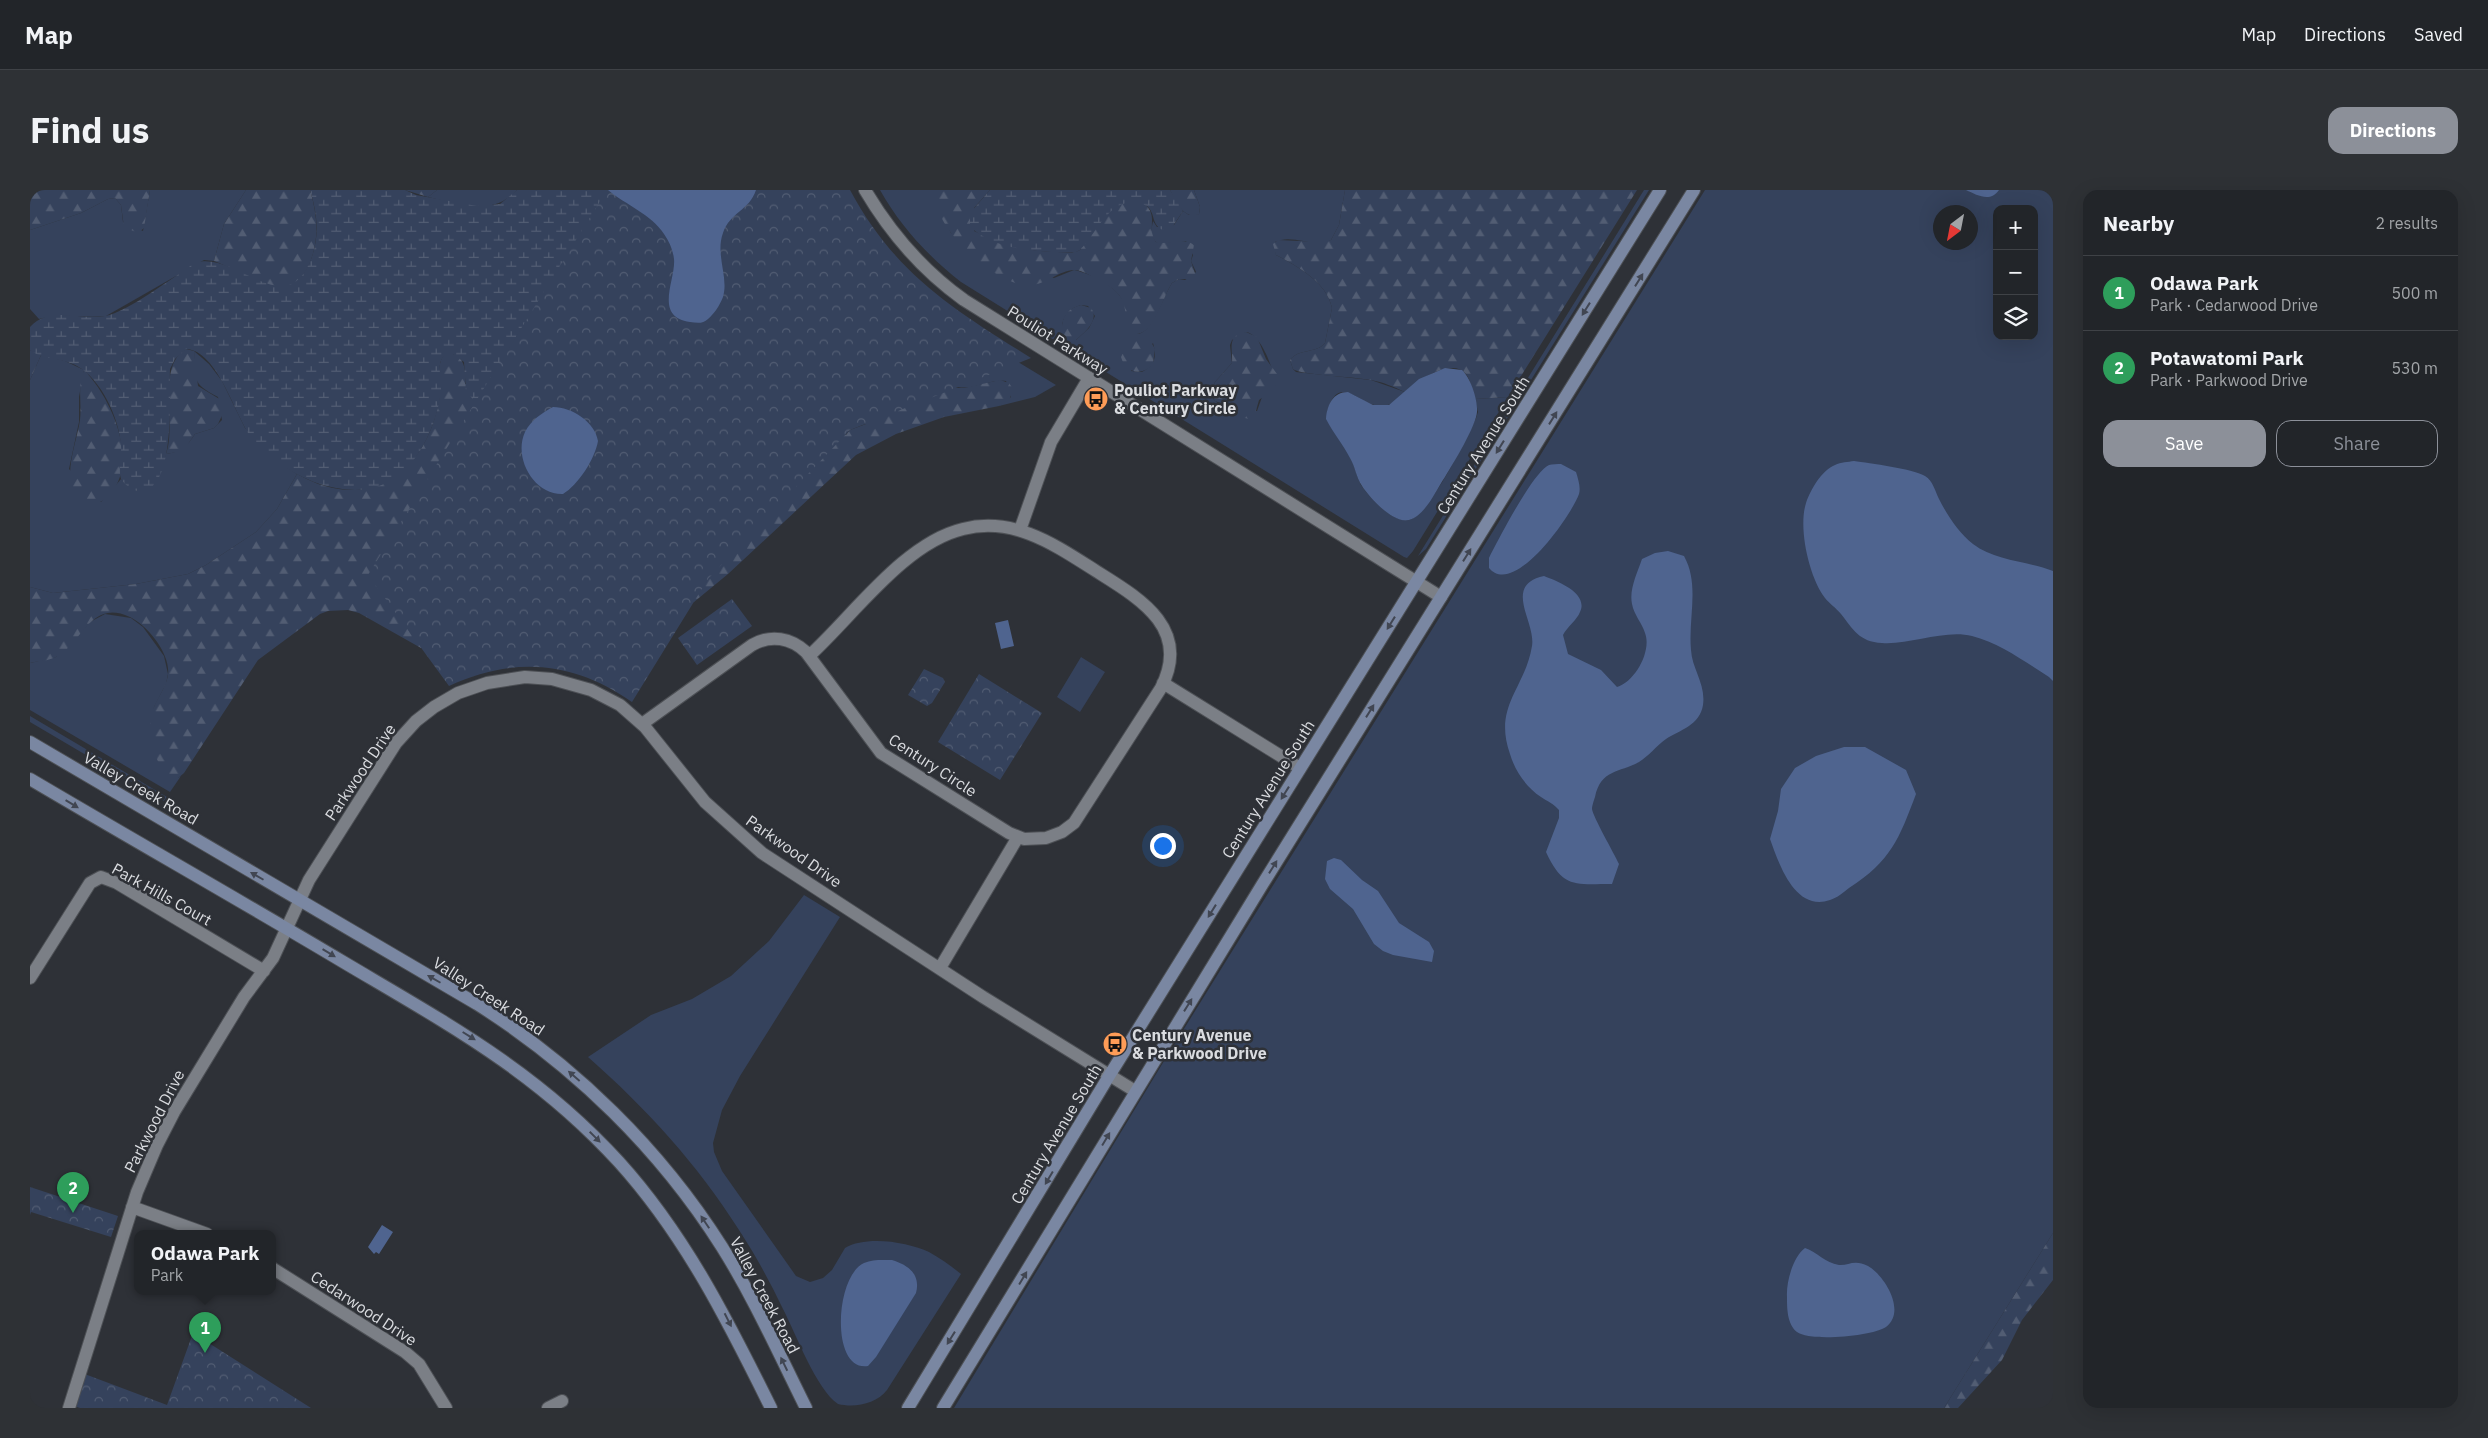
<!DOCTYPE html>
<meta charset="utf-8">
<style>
body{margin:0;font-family:"IBM Plex Sans",sans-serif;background:#2e3135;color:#f1f3f6}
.controls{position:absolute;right:15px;top:15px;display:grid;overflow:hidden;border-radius:10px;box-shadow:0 5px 20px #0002}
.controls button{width:45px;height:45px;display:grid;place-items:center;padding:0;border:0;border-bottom:1px solid #3f4246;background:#222529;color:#f1f3f6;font:25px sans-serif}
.compass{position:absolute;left:1903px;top:15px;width:45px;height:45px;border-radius:50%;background:#222529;box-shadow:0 5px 20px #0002;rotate:212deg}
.you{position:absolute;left:1132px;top:655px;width:18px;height:18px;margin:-12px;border:4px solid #fff;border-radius:50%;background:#1a73e8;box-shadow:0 0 0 8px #1a73e833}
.badge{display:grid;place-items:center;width:32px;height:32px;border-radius:50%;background:#8c9099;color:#fff;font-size:16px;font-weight:700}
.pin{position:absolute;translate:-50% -41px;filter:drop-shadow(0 1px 2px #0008)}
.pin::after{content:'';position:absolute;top:26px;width:18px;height:15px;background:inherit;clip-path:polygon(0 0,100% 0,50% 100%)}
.popup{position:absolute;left:104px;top:1040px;width:142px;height:65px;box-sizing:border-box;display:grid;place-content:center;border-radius:10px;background:#222529;filter:drop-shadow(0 1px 4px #0005);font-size:16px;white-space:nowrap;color:#a2a5a8}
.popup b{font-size:19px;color:#f1f3f6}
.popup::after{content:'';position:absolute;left:50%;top:100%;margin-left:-10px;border:10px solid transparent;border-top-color:#222529}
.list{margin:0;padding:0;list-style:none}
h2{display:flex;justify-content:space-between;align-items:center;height:65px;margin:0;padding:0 20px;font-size:21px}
h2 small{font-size:16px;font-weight:400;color:#a2a5a8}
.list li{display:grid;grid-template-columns:32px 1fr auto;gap:15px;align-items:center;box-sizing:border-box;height:75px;padding:0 20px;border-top:1px solid #3f4246}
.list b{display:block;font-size:19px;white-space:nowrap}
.list p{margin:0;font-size:16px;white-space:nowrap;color:#a2a5a8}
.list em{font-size:16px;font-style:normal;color:#a2a5a8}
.actions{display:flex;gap:10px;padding:15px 20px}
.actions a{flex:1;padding:11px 0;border:1px solid #8c9099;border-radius:15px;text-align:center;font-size:18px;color:#8c9099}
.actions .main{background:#8c9099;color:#fff}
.icon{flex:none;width:28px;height:28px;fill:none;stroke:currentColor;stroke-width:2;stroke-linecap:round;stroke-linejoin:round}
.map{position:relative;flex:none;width:2023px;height:1218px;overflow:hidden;border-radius:15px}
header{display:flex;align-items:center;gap:30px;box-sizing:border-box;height:70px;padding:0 25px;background:#222529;border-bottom:1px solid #3f4246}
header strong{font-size:24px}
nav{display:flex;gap:28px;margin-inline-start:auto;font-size:18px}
.intro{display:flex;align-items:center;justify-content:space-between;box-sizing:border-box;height:120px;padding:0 30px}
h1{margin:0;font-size:35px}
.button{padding:12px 22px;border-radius:15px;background:#8c9099;color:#fff;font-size:18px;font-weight:700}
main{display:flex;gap:30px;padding:0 30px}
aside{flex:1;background:#222529;border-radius:15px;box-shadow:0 5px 20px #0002}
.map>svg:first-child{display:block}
.green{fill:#35425c;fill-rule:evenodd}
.forest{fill:url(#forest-firs);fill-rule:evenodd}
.wetland{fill:url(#wetland-marsh)}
.park{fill:url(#park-crowns)}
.water{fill:#4f648f}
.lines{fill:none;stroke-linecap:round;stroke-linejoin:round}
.minor-casing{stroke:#4d5055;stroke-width:14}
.tertiary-casing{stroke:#4d5055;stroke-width:14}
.secondary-casing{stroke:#4d5055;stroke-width:14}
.minor{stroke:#7b7f86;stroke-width:12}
.tertiary{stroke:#7b7f86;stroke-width:12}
.secondary{stroke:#7a87a2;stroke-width:12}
.oneway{fill:#414652}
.labels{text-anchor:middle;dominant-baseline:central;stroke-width:5;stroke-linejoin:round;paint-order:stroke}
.street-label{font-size:16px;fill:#dadce0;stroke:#2e3137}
.poi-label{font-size:16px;font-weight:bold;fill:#dadce0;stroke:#2e3137;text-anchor:start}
</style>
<header>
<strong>Map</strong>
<nav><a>Map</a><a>Directions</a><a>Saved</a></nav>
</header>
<div class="intro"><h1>Find us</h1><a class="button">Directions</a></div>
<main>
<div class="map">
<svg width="2023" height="1218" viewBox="0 0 2023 1218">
<defs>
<pattern id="forest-firs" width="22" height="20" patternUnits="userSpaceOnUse" patternTransform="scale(1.25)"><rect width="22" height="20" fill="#35425c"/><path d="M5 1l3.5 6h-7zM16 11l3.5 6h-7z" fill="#525d73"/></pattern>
<pattern id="wetland-marsh" width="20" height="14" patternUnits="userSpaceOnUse" patternTransform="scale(1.25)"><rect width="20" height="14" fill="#35425c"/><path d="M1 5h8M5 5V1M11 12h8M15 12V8" fill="none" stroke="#525d73"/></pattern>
<pattern id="park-crowns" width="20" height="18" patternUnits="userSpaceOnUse" patternTransform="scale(1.25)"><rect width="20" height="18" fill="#35425c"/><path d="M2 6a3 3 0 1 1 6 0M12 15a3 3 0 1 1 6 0" fill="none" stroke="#525d73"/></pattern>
</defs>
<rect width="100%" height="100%" fill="#2e3137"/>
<path class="green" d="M120 0H216L194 34 184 71 174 70 76 126C53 129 32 122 9 129L0 119V40L51 23 78 9 85 8 91 15 93 32 113 41Z
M407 0H487C462 27 429 14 398 7Z
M850 0H906L909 20 921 43 1024 88 1044 80C1063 84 1089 97 1096 116 1099 123 1097 132 1100 139L1107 144C1123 143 1133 106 1142 93L1149 89 1155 90 1166 82 1161 71 1163 65 1156 51 1129 54C1120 49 1121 40 1123 31L1127 37 1144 35 1153 21 1159 25 1169 24 1170 17 1164 0H1315L1309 35 1301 50C1285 59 1262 43 1245 52L1246 65C1267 76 1297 92 1302 118L1295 153C1286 164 1269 158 1260 170L1263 179 1266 182 1341 190 1375 202C1368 208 1362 216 1352 216 1330 217 1309 180 1297 222 1305 238 1314 254 1322 270 1325 278 1327 287 1331 295 1339 307 1364 334 1379 330 1400 324 1436 249 1446 228L1448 222 1445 209 1478 207 1383 361 1377 368 1374 367 931 92C899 67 870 36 850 0ZM1051 115 1058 116 1065 126 1059 138 1046 150 1034 147C1028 133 1036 119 1051 115ZM1216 142C1232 145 1244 181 1246 195L1232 207 1227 221C1212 221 1186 220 1180 203L1185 192 1202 173 1200 155 1202 150ZM1123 153C1127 167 1125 175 1112 182L1101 181Z
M1614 0H1619L1396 359 1388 366Z
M1675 0H2023V1043L1914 1218H924L1134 871ZM1967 19H2004V146H1967ZM1910 22H1940V52H1910Z
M934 139 1026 195 1005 207 969 216 981 207 976 191C959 189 945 200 928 197Z
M164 161 179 174 192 191 215 238 256 277 267 284 247 319 226 342 176 375 158 384 106 394 23 403 0 397V190L11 165 35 171 54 180 49 207V232L39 279 71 312 91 289 107 301C127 302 131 279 136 264 151 262 157 256 165 244L184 238 192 230 188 207C161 193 166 190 164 161Z
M75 424 101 428 113 437 134 466 138 484 136 494 124 517 121 544 128 571 148 588 151 586 140 602 0 520V473L26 467 60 432Z
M1051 467 1075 482 1050 522 1027 507Z
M0 526 137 607 134 611 0 532Z
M774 705 810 727 710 886 692 920 683 953 684 962 692 981 766 1086 780 1092 793 1088 802 1080 815 1058C836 1045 878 1052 899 1062 910 1068 921 1076 931 1084L857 1200C846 1214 825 1218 808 1214 786 1199 766 1144 753 1119 740 1092 726 1066 709 1040 668 975 616 918 558 867L621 825 662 809 701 786 739 751Z"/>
<path class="forest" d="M0 0H120L114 38 108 43 94 37 91 15 85 8 78 9 51 23 0 40Z
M216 0H280C288 27 290 53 277 79 272 88 264 97 253 97 230 97 206 79 184 71L194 34Z
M375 0H407L398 7Z
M906 0H960L944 18V41C974 55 995 61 1027 62 1035 62 1043 64 1050 60L1086 8C1095 5 1101 5 1109 10 1132 24 1115 36 1126 52 1138 56 1151 46 1164 55L1161 71 1166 86 1164 89H1149L1142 93C1132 108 1124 147 1103 144 1088 129 1107 110 1072 92 1064 88 1053 80 1044 80 1028 80 1014 98 993 95 961 90 899 35 906 0Z
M1140 0H1164L1170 17 1169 24 1163 26C1150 23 1146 11 1140 0Z
M1315 0H1607L1478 207 1445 209C1442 201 1441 189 1435 183 1422 168 1385 191 1375 202 1364 197 1353 192 1341 190 1327 187 1269 185 1263 179L1260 170C1269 158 1286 164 1295 153L1302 118C1297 92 1267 76 1246 65L1243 54 1248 50 1291 52 1301 50 1309 35Z
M1051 115 1061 118C1070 130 1055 142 1046 150H1038L1032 143C1031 128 1036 119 1051 115Z
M1216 142 1227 147 1236 169 1247 184 1248 190 1245 198 1229 210 1225 224 1219 229 1211 227 1201 217 1185 211 1180 203 1185 192 1202 173C1203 159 1196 145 1216 142Z
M1106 148 1120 150 1125 159 1123 174C1113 186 1096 184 1091 167L1096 155Z
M156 159 164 161 168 196 191 210 194 214V221L188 234 184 238 165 244 153 261 136 264C147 234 126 176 156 159Z
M0 160 11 165 0 190Z
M416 163C435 163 436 180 435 194L934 198 970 190 979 193 983 199 979 211 969 216 914 227 866 244 826 265 698 384 664 412 391 458 329 423 318 420 298 421 290 424 228 470 154 583 147 589C124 582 117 544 122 523 125 510 136 499 138 485 141 464 117 435 100 427 60 408 52 454 26 467 18 471 8 471 0 473V397L23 403 106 394 158 384 176 375 226 342 247 319 267 284C337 324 395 285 409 211 412 197 404 173 416 163ZM836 234 820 240 816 245 801 237Z
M54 180C80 206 108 268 83 300 77 307 74 312 65 313 23 307 46 258 50 230 52 212 47 198 54 180Z
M2023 1043V1090L1992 1130 1972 1170 1928 1218H1914Z"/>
<path class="wetland" d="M280 0H375L386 5 447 16 470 14 487 0H578L446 212 436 202 434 172 423 164H416C405 173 412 187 411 200 408 233 387 281 354 294 339 301 322 301 306 298 275 293 242 272 222 248 206 229 188 160 156 159L145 169 140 179C139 203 146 294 114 301 104 303 96 296 91 289 88 279 92 265 91 255 89 228 71 189 47 176 33 168 13 170 0 160V137C20 115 50 131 75 126 98 122 143 87 165 73 204 60 253 130 279 74 290 50 288 25 280 0Z
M960 0H1140L1153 21 1143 36 1133 40C1121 35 1126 24 1117 16 1082 0 1069 41 1050 60L1046 62C1011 63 967 61 940 37V23Z"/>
<path class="park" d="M577 0H820C865 84 923 119 1001 168L820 240 678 389 602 512C543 471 484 466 419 496L338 385Z
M702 409 722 436 667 475 648 448Z
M894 479 913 488 915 492 902 513 897 516 878 505Z
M949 484 1012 523 970 590 908 552Z
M0 997 88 1026 81 1047 1 1022 0 1025Z
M163 1143 281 1218H50L41 1215 52 1183 137 1215Z"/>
<path class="water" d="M578 0H726C719 21 700 22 693 43 685 65 699 87 693 107 690 115 684 124 678 129 673 134 667 133 660 132 623 127 646 90 644 69 643 60 639 51 634 44 621 24 596 15 578 0Z
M1936 0H1969C1960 13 1947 5 1936 0Z
M1415 178 1432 180C1441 188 1448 211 1447 222 1446 236 1423 274 1415 287 1406 300 1396 325 1379 330 1363 334 1339 307 1332 296 1326 287 1325 276 1320 268 1313 254 1303 243 1296 229 1297 215 1303 202 1318 202L1343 215H1359L1389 189Z
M523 217C542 217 565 232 568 251 565 269 548 295 533 304 504 305 483 268 495 242 501 230 512 223 523 217Z
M1824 271C1839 273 1884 279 1895 286 1903 291 1905 301 1909 309 1917 325 1929 343 1943 354 1965 371 1998 371 2023 381V491L2019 487C1995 472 1970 453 1942 446 1915 439 1880 455 1852 453 1829 452 1823 439 1811 424 1806 418 1799 413 1795 408 1779 387 1768 338 1776 313 1781 299 1791 281 1805 275 1811 272 1818 272 1824 271Z
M1531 274 1546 282C1548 289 1551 297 1549 304 1541 326 1484 408 1459 378V368C1468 350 1503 282 1519 275 1522 274 1528 274 1531 274Z
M1638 361 1654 366C1670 395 1658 428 1661 460 1662 479 1676 494 1673 515 1670 535 1650 540 1636 549 1626 556 1619 566 1609 572 1589 583 1571 579 1565 607 1564 610 1562 616 1562 619 1563 627 1584 663 1589 674L1582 694C1545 694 1533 699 1516 662L1529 628V620C1524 614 1517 611 1511 607 1496 597 1485 581 1480 564 1463 516 1495 499 1502 456 1506 432 1472 395 1514 386 1527 391 1559 403 1550 422 1547 430 1537 437 1533 445L1538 464 1571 480 1587 497C1605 492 1622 461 1615 443 1612 433 1604 425 1602 414 1599 399 1607 384 1612 369L1625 363Z
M978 430 984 456 971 459 965 433Z
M1814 557H1835L1876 580 1886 604C1869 649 1861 671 1819 698 1814 702 1807 708 1800 710 1765 722 1749 674 1740 649L1748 621 1751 599 1765 578 1786 566Z
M1304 668 1311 670 1332 690 1348 701 1369 733 1399 752 1404 761 1402 772 1363 765 1353 761 1344 754 1323 719 1300 699 1295 689 1297 671Z
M352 1035 363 1042 349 1064 346 1062 344 1064 338 1057Z
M1775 1058C1787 1062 1795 1073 1809 1075 1818 1076 1824 1069 1838 1076 1854 1085 1877 1121 1856 1137 1843 1146 1780 1152 1767 1142 1757 1134 1757 1118 1757 1107 1756 1092 1763 1067 1775 1058Z
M862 1070C878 1075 891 1084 886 1103L846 1167 838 1176C800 1182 805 1086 834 1073 843 1069 853 1070 862 1070Z"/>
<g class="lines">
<defs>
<path id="minor" d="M990 340 1021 252 1059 188
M1133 493 1270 578
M612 534 722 455C741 444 761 448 776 462L851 563 979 643 994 649 1016 648 1032 642 1044 633 1131 498C1162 438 1109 408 1066 381 1025 355 984 326 933 339 874 353 823 426 779 466
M910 778 988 647
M0 788 60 693 71 687 87 693 234 781
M102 1017 177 1044
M242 1078 375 1162 389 1174 416 1218
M39 1218 107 1002 127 955 144 922 214 807 243 768 279 690 366 553 386 531 404 517 428 503 457 493 495 487 522 489 561 500 590 515 615 537 675 612 732 663 953 807 1105 901
M518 1218 532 1211"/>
<path id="tertiary" d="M835 0C861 44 892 80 934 110L1411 407"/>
<path id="secondary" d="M0 552 447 814C545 876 630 959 692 1057 724 1108 749 1164 776 1218
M0 589C105 651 211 711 315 773 418 834 507 882 589 972 655 1045 698 1131 741 1218
M878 1218 1079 886 1630 0
M913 1218 1232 695 1664 0"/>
</defs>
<use href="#minor" class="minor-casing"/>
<use href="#tertiary" class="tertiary-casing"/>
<use href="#secondary" class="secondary-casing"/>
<use href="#minor" class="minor"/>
<use href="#tertiary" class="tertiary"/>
<use href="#secondary" class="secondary"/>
</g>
<defs><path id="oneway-solid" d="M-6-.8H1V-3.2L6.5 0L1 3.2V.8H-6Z" transform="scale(1.25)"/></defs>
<g class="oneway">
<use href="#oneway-solid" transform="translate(1609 90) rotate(-58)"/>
<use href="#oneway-solid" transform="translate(1556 119) rotate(122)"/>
<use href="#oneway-solid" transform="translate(1523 228) rotate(-58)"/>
<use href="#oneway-solid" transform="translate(1470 257) rotate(122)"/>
<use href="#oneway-solid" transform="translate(1437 365) rotate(-58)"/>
<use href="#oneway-solid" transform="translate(1361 433) rotate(122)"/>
<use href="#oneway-solid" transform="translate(1340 521) rotate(-58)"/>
<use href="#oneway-solid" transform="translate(1255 603) rotate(122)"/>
<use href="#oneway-solid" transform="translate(42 614) rotate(31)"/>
<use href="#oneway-solid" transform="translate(1243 677) rotate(-58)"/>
<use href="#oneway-solid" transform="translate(227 686) rotate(-150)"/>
<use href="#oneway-solid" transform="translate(1182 721) rotate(122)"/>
<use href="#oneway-solid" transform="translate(299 763) rotate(31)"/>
<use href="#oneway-solid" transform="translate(404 789) rotate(-150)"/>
<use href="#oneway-solid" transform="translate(1158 815) rotate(-58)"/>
<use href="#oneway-solid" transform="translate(439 846) rotate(32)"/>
<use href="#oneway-solid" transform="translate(544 886) rotate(-139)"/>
<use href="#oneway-solid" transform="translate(565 947) rotate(45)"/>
<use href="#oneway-solid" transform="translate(1076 949) rotate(-59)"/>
<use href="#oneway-solid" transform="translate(1019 988) rotate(121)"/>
<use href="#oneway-solid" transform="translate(675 1032) rotate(-124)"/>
<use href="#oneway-solid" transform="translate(993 1088) rotate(-59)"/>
<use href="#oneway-solid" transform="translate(698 1130) rotate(63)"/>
<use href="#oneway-solid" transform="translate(921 1148) rotate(122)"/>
<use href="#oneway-solid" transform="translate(754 1174) rotate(-116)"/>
</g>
<defs>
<symbol id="bus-disc" viewBox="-11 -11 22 22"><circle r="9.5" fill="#fe9c57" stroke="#2e3137"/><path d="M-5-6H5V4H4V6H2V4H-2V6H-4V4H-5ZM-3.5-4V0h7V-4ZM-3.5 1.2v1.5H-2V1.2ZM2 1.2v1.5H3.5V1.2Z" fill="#111"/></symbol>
</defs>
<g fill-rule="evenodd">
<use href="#bus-disc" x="1052" y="195" width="28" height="28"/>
<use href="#bus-disc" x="1071" y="840" width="28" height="28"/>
</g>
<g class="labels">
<g class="street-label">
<text transform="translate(1028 150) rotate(32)">Pouliot Parkway</text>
<text transform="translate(1453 255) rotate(-58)">Century Avenue South</text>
<text transform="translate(903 575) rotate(33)">Century Circle</text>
<text transform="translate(330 582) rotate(-56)">Parkwood Drive</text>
<text transform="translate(111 598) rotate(30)">Valley Creek Road</text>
<text transform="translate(1238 599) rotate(-58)">Century Avenue South</text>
<text transform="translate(764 661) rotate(35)">Parkwood Drive</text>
<text transform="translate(132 704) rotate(29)">Park Hills Court</text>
<text transform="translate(459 806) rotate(33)">Valley Creek Road</text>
<text transform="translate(124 931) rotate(-63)">Parkwood Drive</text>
<text transform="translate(1026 944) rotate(-59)">Century Avenue South</text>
<text transform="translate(735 1105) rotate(62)">Valley Creek Road</text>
<text transform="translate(334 1118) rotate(33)">Cedarwood Drive</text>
</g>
<g class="poi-label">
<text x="1084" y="200">Pouliot Parkway<tspan x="1084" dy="18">&amp; Century Circle</tspan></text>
<text x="1102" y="845">Century Avenue<tspan x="1102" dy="18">&amp; Parkwood Drive</tspan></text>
</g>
</g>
</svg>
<div class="controls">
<button>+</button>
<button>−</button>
<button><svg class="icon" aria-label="layers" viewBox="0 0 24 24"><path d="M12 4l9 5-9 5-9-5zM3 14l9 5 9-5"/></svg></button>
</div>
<svg class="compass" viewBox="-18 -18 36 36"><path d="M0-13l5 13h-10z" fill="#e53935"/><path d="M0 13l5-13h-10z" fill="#a2a5a8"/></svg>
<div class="you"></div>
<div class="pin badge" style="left:175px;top:1163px;background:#2e9e5b">1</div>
<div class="popup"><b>Odawa Park</b>Park</div>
<div class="pin badge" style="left:43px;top:1023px;background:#2e9e5b">2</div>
</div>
<aside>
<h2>Nearby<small>2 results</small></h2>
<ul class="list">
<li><span class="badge" style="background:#2e9e5b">1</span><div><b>Odawa Park</b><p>Park · Cedarwood Drive</p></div><em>500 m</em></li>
<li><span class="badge" style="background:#2e9e5b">2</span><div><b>Potawatomi Park</b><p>Park · Parkwood Drive</p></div><em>530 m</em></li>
</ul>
<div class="actions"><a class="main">Save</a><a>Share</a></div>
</aside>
</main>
